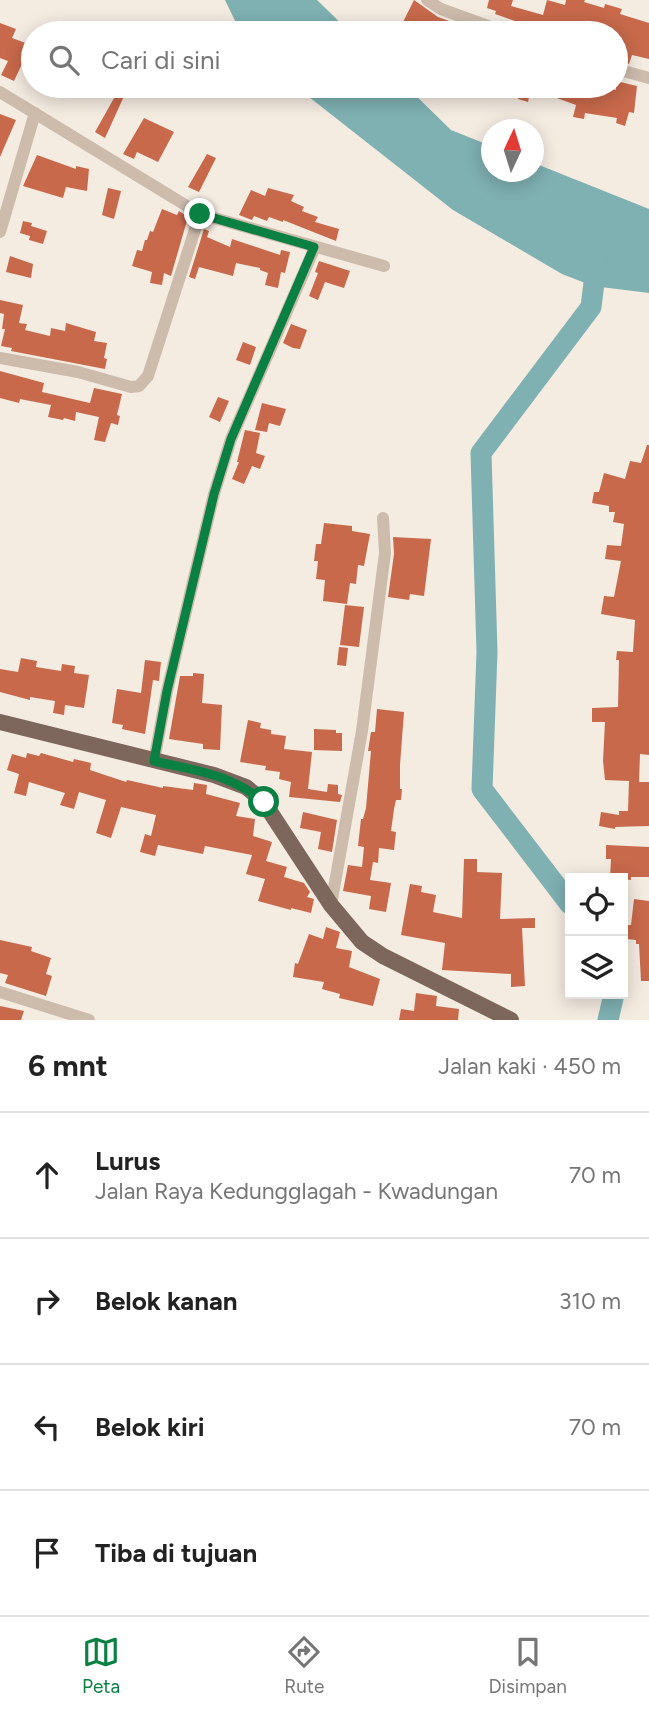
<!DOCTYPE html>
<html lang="id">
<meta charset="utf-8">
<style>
body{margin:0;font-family:Figtree,sans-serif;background:#f2f2f2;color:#222}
.controls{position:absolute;right:21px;bottom:21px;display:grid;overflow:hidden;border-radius:0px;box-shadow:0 4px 18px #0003}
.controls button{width:63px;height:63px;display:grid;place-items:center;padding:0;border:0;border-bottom:2px solid #e0e0e0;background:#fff;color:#222;font:35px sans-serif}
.compass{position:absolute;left:481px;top:119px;width:63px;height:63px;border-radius:50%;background:#fff;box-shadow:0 4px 18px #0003;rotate:4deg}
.stop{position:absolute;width:21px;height:21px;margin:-16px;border:5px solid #0b8043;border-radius:50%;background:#fff}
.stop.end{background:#0b8043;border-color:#fff;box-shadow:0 2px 7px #0008}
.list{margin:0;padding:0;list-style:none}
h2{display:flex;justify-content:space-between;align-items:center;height:91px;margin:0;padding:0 28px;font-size:30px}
h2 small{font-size:23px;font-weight:400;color:#767676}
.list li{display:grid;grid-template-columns:46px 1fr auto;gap:21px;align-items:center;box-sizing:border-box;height:126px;padding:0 28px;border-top:2px solid #e0e0e0}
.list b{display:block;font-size:26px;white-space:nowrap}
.list p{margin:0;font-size:23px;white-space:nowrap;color:#767676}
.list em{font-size:23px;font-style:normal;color:#767676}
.icon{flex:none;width:38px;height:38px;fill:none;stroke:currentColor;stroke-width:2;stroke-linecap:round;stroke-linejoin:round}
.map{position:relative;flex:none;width:649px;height:1020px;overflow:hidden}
.search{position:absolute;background:#fff;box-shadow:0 4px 18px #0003;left:21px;right:21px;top:21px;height:77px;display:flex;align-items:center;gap:18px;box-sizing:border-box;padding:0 24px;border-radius:38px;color:#767676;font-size:26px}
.sheet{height:595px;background:#fff}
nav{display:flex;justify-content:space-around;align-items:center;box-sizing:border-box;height:98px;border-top:2px solid #e0e0e0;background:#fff;font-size:19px;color:#767676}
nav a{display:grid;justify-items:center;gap:4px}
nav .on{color:#0b8043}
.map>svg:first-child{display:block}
.water{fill:#7fb0b2}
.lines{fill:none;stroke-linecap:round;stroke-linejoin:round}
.river{stroke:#7fb0b2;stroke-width:21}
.building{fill:#c8694b}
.minor{stroke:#cdbbac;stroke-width:12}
.major{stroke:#7d675c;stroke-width:16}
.route{stroke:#0b8043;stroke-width:9}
</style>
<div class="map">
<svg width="649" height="1020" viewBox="0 0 649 1020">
<rect width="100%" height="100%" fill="#f4ebe1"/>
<path class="water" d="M225 0H317L351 33H241Z
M295 86H406L451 130 491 146V172H534V163L649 209V293L593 286 562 274 453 210Z"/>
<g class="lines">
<path class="river" d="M570 904 482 789 487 652 481 453 591 307 597 259
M608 1020 614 994"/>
</g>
<path class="building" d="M414 0 438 17 482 33H409L400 28Z
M489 0H513L511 6 543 15 547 0 565 5 566 0H585L584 2 604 8 605 4 622 9 620 14 649 23V59L632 55 629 64 616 60V33H534L513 26 515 21 495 14 496 11 487 8Z
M0 23 16 29 12 38 31 45 14 81 1 75 8 61 0 58Z
M616 81 637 86 634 113 629 112 625 126 616 123 617 118 585 113 584 119 573 117 576 105 543 93 542 96 530 93 528 102 518 99 520 91 514 89V86H583L601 90V87L616 90Z
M118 91 125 94 105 138 95 132Z
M0 114 16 120 0 157Z
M144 118 174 132 158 162 137 152 134 159 123 154Z
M207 154 216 158 199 192 188 187Z
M37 155 76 169V166L89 169 87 191 66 187 63 198 23 186Z
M108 188 121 191 114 219 102 215Z
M268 188 294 195 291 201 304 207 302 211 318 217 315 222 339 229 336 241 283 220V222L269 217 267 221 254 216 252 220 239 215 251 190 265 196Z
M162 209 177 215 179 211 188 217 171 276 164 273 162 285 150 283 152 272 132 266 137 250 142 251 145 240H147L150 231 153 232Z
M23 221 32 223 31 226 47 231 43 244 29 240 30 236 20 233Z
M204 229 209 231 207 237 230 247 232 239 280 255 281 250 290 252 285 273 281 272 278 288 265 285 268 273 260 270V268L236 263 233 276 199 267 195 279 189 277Z
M10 256 33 264 31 278 6 272Z
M319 261 350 271 344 288 325 282 318 300 309 296 318 273 315 272Z
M0 300 23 305 19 323 27 324 25 330 50 336 51 328 65 331 66 323 96 332 94 341 107 343 104 358 107 359 105 369 11 351 12 348 1 346 5 329H2L4 314 0 313Z
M291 324 307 330 300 349 293 348 283 343Z
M243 342 256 347 250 365 236 360Z
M0 371 44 383 42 392 90 403 94 388 122 394 117 415 120 416 118 425 111 423 105 442 94 440 99 417 76 412 75 421 64 418 63 420 48 417 51 405 20 399 19 403 0 398Z
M218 397 229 401 220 422 209 417Z
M262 403 286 409 280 426 269 423 267 432 255 430Z
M245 430 260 433 256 453 265 456 260 469 252 466 244 484 232 479 239 462H237Z
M647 445H649V755L640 754 639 782H649V826L615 827V829L599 826 601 812 619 815V811H628L629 781 605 780 603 761 605 722H592V708L618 707 619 660H616L617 651 633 652 635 620 601 614 604 596 614 597 621 561 605 559 607 545 621 546 624 524 613 522 615 512H609V506L592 503 594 492H599L604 473 625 479 630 461 641 463Z
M324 523 352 526V531L370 534 364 566 358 565 356 584 350 583 347 604 323 601 325 580 316 579 318 561H314L316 544H321Z
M393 537 431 539 424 596 410 594 409 600 388 597 394 554Z
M345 605 364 607 359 647 340 645Z
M339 647 348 648 346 666 337 665Z
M21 658 37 661 36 667 61 671 62 664 75 666 74 673 89 675 84 708 65 705 64 715 53 713 55 701 30 697V700L0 692V669L18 672Z
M145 660 161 662 159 681 153 680 145 734 122 729 123 725 112 723 117 689 141 693Z
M193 673 204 674 202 703 222 705 220 750 203 749V744L169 739 180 676H193Z
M377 709 404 712 400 765V789H402L401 800H396L394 809 391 831 396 832 394 850 379 848 378 863 373 862 370 880 391 883 386 912 369 909 371 896 343 891 348 865 362 867 364 847 358 846 361 819H363L366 808 371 751H368L371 732H375Z
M248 720 261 723 260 728 271 730V734L286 736 284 749 312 752 308 789 327 792 328 784 338 785V794L342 795 340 802 289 797 291 782 279 779 280 772 265 770 266 766 240 762Z
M314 729 336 730V733H342V751L314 750Z
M27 753 39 756 41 753 73 762 74 759 91 763 90 770 126 782 127 780 163 788V786L193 790 194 783 207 785 206 794 240 803 236 816 255 819 253 836 272 842 266 861 287 867 284 877 304 883 310 892 307 897 314 899 311 913 291 908V910L258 901 265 879 246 874 252 855 205 846 203 854 158 845 155 856 140 852 145 834 151 836 156 815 121 807 111 838 96 833 106 800 79 792 74 809 60 805 65 793 29 782 26 796 14 793 19 774 7 770 12 754 26 758Z
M303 812 337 820 332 852 318 849 321 832 300 828Z
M606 845 649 847V877H631V880L610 878 611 859H606Z
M464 859H477V872L502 873 500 919 535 918V928H522L525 986 511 987V974L442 970 445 943 401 935 410 884 422 886 421 892 436 895 433 912 462 918Z
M634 899 649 901V981H641L639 944H636V940L627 939V925H631Z
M326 927 340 932 336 948 352 951 349 967 380 979 373 1006 339 998 340 994 322 989 324 982 293 977 295 963 298 964 309 934 323 939Z
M0 940 32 947 31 951 51 958 46 974 52 976 46 996 5 983 8 975 0 973Z
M416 993 437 996 436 1006 459 1009 458 1020H399L401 1009 414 1011Z
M0 1006 24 1011 21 1020H0Z"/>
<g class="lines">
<path class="minor" d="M427 0 441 9 507 33
M616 69 649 78
M0 92 200 214 384 266
M0 232 35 113
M0 358 78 372 131 387 139 386 148 376 200 214
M154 761 167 691 214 494 231 439 315 247
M331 905 362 731 385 553 383 518
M0 992 89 1020"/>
<path class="major" d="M0 722 214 775 246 787 263 801 331 905 362 942 383 956 511 1020"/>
</g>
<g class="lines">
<path class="route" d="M200 214 314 247 231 439 214 494 167 691 154 761C196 771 229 773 264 802"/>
</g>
</svg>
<div class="controls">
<button><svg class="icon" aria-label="locate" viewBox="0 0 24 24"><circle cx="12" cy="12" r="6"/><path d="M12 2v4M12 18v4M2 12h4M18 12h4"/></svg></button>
<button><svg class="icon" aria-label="layers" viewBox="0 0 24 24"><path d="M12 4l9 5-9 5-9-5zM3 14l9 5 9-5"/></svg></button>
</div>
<svg class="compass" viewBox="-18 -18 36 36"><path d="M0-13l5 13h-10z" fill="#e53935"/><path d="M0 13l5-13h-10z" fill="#767676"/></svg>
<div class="stop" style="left:264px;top:802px"></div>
<div class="stop end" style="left:200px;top:214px"></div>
<div class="search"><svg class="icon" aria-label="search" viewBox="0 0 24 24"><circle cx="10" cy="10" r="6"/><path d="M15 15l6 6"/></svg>Cari di sini</div>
</div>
<section class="sheet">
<h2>6 mnt<small>Jalan kaki · 450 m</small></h2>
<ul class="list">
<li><svg class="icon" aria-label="ahead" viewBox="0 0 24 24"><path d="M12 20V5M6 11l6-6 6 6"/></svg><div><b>Lurus</b><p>Jalan Raya Kedungglagah - Kwadungan</p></div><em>70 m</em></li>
<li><svg class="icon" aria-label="right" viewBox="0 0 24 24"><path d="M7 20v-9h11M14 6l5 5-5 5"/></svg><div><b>Belok kanan</b></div><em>310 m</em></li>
<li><svg class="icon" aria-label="left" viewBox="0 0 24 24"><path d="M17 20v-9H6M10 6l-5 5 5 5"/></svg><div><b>Belok kiri</b></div><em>70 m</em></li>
<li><svg class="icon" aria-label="arrive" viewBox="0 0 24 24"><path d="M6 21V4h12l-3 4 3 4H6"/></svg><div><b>Tiba di tujuan</b></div></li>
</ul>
</section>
<nav>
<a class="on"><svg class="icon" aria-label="map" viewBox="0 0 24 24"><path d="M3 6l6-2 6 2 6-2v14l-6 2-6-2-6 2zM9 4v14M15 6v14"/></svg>Peta</a>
<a><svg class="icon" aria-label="directions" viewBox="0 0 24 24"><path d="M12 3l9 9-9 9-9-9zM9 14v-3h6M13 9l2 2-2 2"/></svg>Rute</a>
<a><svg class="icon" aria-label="saved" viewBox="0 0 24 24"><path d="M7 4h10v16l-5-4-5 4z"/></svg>Disimpan</a>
</nav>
